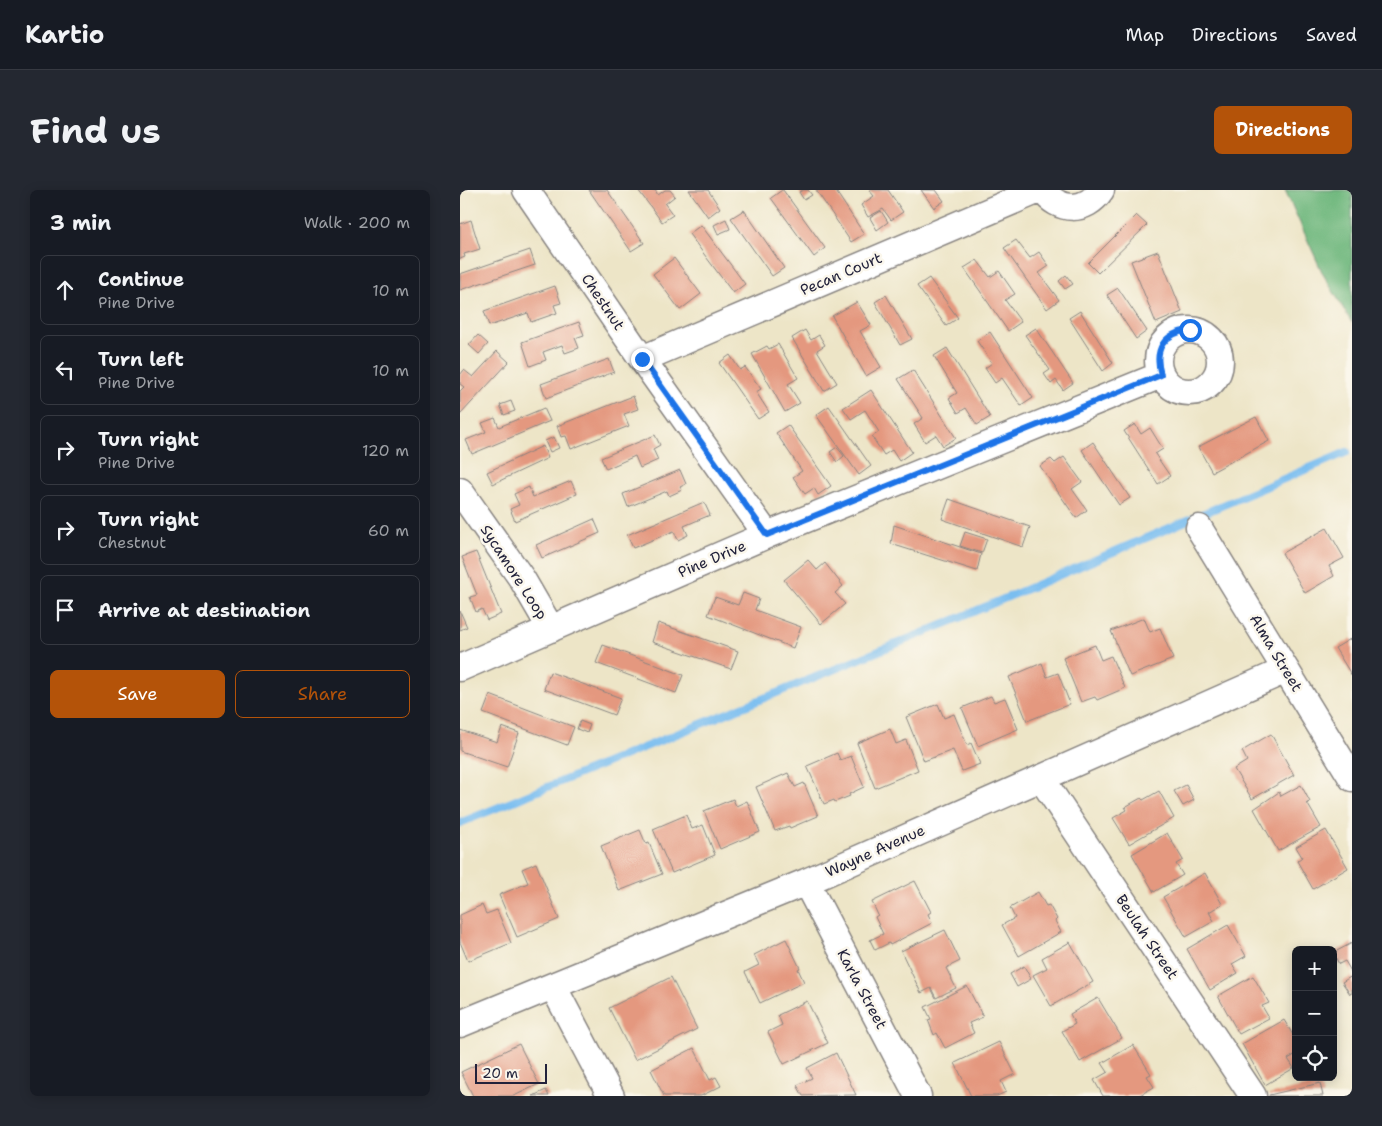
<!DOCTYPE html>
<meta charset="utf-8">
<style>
body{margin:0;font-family:"Shantell Sans",sans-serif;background:#242831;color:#f1f3f6}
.controls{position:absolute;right:15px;bottom:15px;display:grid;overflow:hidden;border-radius:8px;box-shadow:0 2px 12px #0003}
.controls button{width:45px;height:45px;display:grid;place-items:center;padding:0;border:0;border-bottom:1px solid #363941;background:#171b24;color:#f1f3f6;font:25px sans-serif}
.scale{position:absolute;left:15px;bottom:12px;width:72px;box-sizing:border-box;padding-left:5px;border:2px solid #22223b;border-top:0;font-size:14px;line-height:18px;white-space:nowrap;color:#22223b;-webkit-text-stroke:4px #fbf7ec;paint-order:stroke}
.stop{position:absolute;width:15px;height:15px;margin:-11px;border:4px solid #1a73e8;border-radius:50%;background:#fff}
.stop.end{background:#1a73e8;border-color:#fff;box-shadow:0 1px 5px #0008}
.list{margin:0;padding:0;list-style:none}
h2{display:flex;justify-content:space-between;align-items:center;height:65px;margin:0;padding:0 20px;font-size:21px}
h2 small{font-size:16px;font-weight:400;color:#9ea1a6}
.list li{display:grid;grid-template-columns:32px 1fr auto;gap:15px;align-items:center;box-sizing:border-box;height:70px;margin:0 10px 10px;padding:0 10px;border:1px solid #363941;border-radius:8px}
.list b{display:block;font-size:19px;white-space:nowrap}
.list p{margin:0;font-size:16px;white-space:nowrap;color:#9ea1a6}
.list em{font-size:16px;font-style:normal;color:#9ea1a6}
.actions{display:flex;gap:10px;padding:15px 20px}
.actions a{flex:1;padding:11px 0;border:1px solid #b45309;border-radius:8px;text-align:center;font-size:18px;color:#b45309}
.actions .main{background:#b45309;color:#fff}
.icon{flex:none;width:28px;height:28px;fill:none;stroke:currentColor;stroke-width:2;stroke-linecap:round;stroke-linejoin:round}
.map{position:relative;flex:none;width:892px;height:906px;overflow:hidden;border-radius:8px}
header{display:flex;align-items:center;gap:30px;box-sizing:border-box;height:70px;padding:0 25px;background:#171b24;border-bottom:1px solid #363941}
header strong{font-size:24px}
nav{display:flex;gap:28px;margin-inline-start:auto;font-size:18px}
.intro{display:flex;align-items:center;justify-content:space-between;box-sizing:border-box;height:120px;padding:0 30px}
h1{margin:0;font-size:35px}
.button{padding:12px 22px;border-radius:8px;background:#b45309;color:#fff;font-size:18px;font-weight:700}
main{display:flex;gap:30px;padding:0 30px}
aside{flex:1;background:#171b24;border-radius:8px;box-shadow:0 2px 12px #0003}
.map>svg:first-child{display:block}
.forest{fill:#6fb87e;stroke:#486d5c}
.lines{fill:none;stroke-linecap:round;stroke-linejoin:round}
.stream{stroke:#7abef0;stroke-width:8}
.building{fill:#e4987f}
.minor-casing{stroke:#888481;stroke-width:29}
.minor{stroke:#fff;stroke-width:26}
.route{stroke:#1a73e8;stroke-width:6}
.labels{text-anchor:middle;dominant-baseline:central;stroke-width:5;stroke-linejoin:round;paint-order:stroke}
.street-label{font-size:15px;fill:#22223b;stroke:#fbf7ec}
</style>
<header>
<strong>Kartio</strong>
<nav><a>Map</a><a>Directions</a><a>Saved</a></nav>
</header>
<div class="intro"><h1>Find us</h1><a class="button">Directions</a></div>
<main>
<aside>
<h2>3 min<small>Walk · 200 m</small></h2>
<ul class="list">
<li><svg class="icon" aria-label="ahead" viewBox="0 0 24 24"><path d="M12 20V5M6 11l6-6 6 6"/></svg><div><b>Continue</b><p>Pine Drive</p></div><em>10 m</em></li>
<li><svg class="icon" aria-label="left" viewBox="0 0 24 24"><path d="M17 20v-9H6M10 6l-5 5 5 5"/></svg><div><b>Turn left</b><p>Pine Drive</p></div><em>10 m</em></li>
<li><svg class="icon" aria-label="right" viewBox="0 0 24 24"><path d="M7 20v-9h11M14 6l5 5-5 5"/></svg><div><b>Turn right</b><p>Pine Drive</p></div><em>120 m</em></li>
<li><svg class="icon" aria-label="right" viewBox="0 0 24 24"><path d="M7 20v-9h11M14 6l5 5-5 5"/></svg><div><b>Turn right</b><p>Chestnut</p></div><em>60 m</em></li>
<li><svg class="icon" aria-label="arrive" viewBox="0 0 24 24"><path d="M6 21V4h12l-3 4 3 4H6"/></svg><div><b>Arrive at destination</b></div></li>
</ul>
<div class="actions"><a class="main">Save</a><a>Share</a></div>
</aside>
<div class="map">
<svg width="892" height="906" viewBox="0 0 892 906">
<rect width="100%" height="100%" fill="#fbf7ec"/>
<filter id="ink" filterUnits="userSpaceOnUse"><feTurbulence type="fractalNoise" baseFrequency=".02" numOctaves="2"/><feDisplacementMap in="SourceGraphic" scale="10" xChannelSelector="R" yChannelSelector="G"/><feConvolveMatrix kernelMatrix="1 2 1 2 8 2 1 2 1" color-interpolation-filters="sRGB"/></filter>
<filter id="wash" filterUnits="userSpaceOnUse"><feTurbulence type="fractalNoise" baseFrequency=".0096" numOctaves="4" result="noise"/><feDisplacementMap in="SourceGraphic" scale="20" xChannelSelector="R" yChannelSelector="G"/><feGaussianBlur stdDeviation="1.12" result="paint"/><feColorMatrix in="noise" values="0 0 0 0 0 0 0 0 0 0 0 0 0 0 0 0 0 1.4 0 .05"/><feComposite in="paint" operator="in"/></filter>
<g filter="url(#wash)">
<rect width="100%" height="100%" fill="#ede5c7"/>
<path class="forest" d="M825 0H892V133L863 84Z"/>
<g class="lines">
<path class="stream" d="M0 633 492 431 887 262"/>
</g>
<g id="blocks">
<path class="building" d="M129 0H147L184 53 171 61Z
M178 0H195L198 5 205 0H210L215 6 205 14 213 25 202 32Z
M229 0H248L260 18 248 27Z
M322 0H323L365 58 354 67 311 8Z
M343 0H348L352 5 344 10 339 2Z
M356 0H375L404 44 391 52Z
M409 0H428L443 22 431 30 423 19 408 27 401 15 414 6Z
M461 0H476L484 11 474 18Z
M284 20 324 78 312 86 271 28Z
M421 21 428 32 417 40 410 28Z
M676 25 687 35 638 83 628 73Z
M266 29 270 39 258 44 254 35Z
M11 30 20 59 4 64 5 67 0 69V34Z
M241 35 285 94 273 103 229 44Z
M556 50 570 68 579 62 589 76 579 83 599 110 587 119 544 58Z
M70 60 75 75 0 100V84Z
M698 61 722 122 696 133 671 71Z
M214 68 241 104 220 120 193 84Z
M517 70 530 87 539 81 555 104 545 110 561 132 548 141 504 78Z
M606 85 613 94 605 99 599 91Z
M469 88 498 128 486 136 457 96Z
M95 96 101 113 94 115 97 123 71 132 68 123 29 136 24 121Z
M658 98 687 141 676 149 647 105Z
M426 105 452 149 440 155 415 112Z
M397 112 411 135 400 141 421 177 406 186 372 126Z
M620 121 653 173 643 181 609 128Z
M119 132 124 145 115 148 119 158 105 163 102 155 83 162 86 170 70 176 62 152Z
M576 138 613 193 603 200 596 190 591 194 584 184 590 180 565 145Z
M345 140 351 150 359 145 365 155 357 160 377 193 364 201 332 148Z
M530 142 573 208 561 216 542 188 535 193 525 178 532 173 517 151Z
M18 145 28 154 19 164 9 155Z
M318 154 338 188 328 194 340 213 325 222 292 164 307 156 309 159Z
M487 158 530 227 517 235 506 218 498 223 489 208 497 203 474 166Z
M37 161 49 172 0 225V201L4 197 0 194V185L4 180 13 187Z
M270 165 280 180 285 177 301 199 296 202 309 222 298 229 259 173Z
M149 169 154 182 86 208 81 194Z
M453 180 496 248 483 256 476 245 465 252 454 234 463 228 438 189Z
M411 200 452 262 439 271 432 260 424 265 412 247 419 242 405 220 391 229 383 218Z
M173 206 178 219 164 224 169 236 111 259 106 246 101 247 97 236Z
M51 211 55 221 44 225 40 215Z
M369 216 411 276 399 285 356 225Z
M84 218 90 231 12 264 6 250 26 242 22 233 35 228 39 237Z
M796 227 809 251 752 282 738 257Z
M675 234 681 244 690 238 703 259 695 264 710 286 698 294 664 241Z
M328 235 371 296 358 305 354 298 345 304 333 287 342 281 316 243Z
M195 245 200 255 193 259 198 270 180 278 175 266 146 279 141 268Z
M94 247 99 258 90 262 85 251Z
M633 252 670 308 659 315 622 260Z
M83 256 88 268 33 294 27 282Z
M377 257 384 266 377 272 370 262Z
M604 267 622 292 612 299 627 320 616 328 580 276 591 269 595 273Z
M220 280 226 294 220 297 222 300 209 306 207 301 168 317 163 304Z
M111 291 117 304 55 331 50 319 59 315 54 304 69 297 73 307Z
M489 309 570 337 563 357 482 329Z
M244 312 250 325 224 336 228 345 218 350 214 341 173 358 167 345Z
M134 329 140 343 82 368 76 355Z
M434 335 521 364 517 381 431 354Z
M867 338 884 368 869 376 874 386 845 403 822 363Z
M505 342 527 349 522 363 500 356Z
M16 362 41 424 27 430 22 419 16 422 10 407 17 405 2 367Z
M348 370 357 380 365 373 383 396 375 403 385 414 361 434 324 390Z
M283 403 299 409 295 420 341 437 333 458 248 425 255 407 278 415Z
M0 421 7 437 0 440Z
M684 428 690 442 700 438 713 469 670 486 651 441Z
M198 433 278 461 271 479 192 452Z
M892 448V486L875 458Z
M143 455 223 485 216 503 136 473Z
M635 455 641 470 651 466 665 498 637 510 635 507 621 512 603 468Z
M582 473 587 487 598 483 610 514 567 531 549 487Z
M90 482 161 508 154 525 84 499Z
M30 505 114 537 107 555 23 523Z
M531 506 534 512 545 508 558 539 518 556 502 518Z
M478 514 484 528 494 524 507 555 511 553 520 574 502 581 493 560 464 571 446 527Z
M120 531 130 535 127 543 117 539Z
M42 537 59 543 47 577 0 561V540L37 552Z
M430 539 436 554 446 550 458 580 415 598 397 553Z
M811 544 834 585 792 609 774 579 787 571 782 561Z
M377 563 380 570 391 566 404 597 389 604 390 606 375 612 374 610 364 614 347 576Z
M328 583 335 597 344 593 358 626 330 638 329 636 315 641 296 597Z
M726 595 734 610 723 616 714 601Z
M841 595 850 612 847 613 861 637 818 661 794 619 819 602 821 606Z
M699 601 714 628 669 654 653 628 667 620 665 617 681 608 683 610Z
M273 609 276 616 287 611 300 642 260 659 244 621Z
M226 625 232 639 243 635 255 665 212 683 193 639Z
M180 640 186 654 189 653 202 684 159 701 141 656Z
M866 640 888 678 853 699 837 671 842 667 836 657Z
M707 643 723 670 716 674 723 685 694 702 672 664Z
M76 673 99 729 57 747 39 705 68 693 62 679Z
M745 683 762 714 749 722 754 731 726 747 703 707Z
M455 691 471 722 468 724 472 733 430 755 429 753 415 760 410 750 423 744 415 727 418 725 412 712Z
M578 702 586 716 589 715 597 729 595 731 601 742 559 766 542 735 555 728 550 718Z
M22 715 26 724 37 720 51 753 8 771 0 752V725Z
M768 735 786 766 772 774 778 783 750 800 727 759Z
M485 740 500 771 486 778 496 798 476 808 471 798 461 803 441 761Z
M326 749 340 778 338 779 344 792 300 813 285 782 299 775 294 765Z
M610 752 633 792 591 816 573 785 587 778 582 768Z
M892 753V783L885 771 879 774 873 763Z
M564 776 571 789 557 797 550 784Z
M793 786 809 813 802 816 809 828 779 844 758 806Z
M892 786V803L890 804 882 792Z
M211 787 237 839 175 870 149 818Z
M507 796 523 827 509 833 514 843 485 858 477 843 474 845 468 830 471 829 465 817Z
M638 808 662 848 620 872 602 841 615 834 610 824Z
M347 811 368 853 324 874 308 842 322 835 318 825Z
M824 830 836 850V864L828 869 834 878 805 895 782 854Z
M539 852 555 884 541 891 546 902 537 906H511L495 873Z
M59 854 79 894 54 906H13L1 882Z
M673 855 691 884 687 886 694 897 678 906H643L634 890 648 882 642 873Z
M234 858 250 890 256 887 261 896 241 906H204L191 880Z
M376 863 396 905 343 906 337 895 352 888 347 878Z
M860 893 863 906H809V905Z
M86 900 89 906H73Z"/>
</g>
</g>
<g filter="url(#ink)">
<use href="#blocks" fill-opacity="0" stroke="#888481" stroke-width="1"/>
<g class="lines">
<defs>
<path id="minor" d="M66 0 182 169 307 345
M583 0C598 22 626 23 641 0
M698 171a31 31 0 1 1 62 0a31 31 0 1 1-62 0Z
M182 169 579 0
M0 301 62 389 91 439
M739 338 892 588
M0 478 307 345 701 185
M581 588 793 906
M346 692 458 906
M93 796 151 906
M0 834 346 692 826 480"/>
</defs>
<use href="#minor" class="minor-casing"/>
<use href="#minor" class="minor"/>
</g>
</g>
<g class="lines" filter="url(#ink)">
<path class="route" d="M182 169 307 345 701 185C693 159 704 143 730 140"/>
</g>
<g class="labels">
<g class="street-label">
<text transform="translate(381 84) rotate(-23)">Pecan Court</text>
<text transform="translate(143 112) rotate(56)">Chestnut</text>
<text transform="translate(252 369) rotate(-23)">Pine Drive</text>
<text transform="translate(54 382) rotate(57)">Sycamore Loop</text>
<text transform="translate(816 463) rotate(59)">Alma Street</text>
<text transform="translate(415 661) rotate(-24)">Wayne Avenue</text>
<text transform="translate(687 747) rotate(56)">Beulah Street</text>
<text transform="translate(402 799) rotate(62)">Karla Street</text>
</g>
</g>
</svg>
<div class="controls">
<button>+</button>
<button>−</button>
<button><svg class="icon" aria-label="locate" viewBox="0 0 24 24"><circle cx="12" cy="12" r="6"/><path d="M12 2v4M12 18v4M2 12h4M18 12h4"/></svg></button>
</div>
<div class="scale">20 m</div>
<div class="stop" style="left:730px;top:140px"></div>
<div class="stop end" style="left:182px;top:169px"></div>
</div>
</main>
